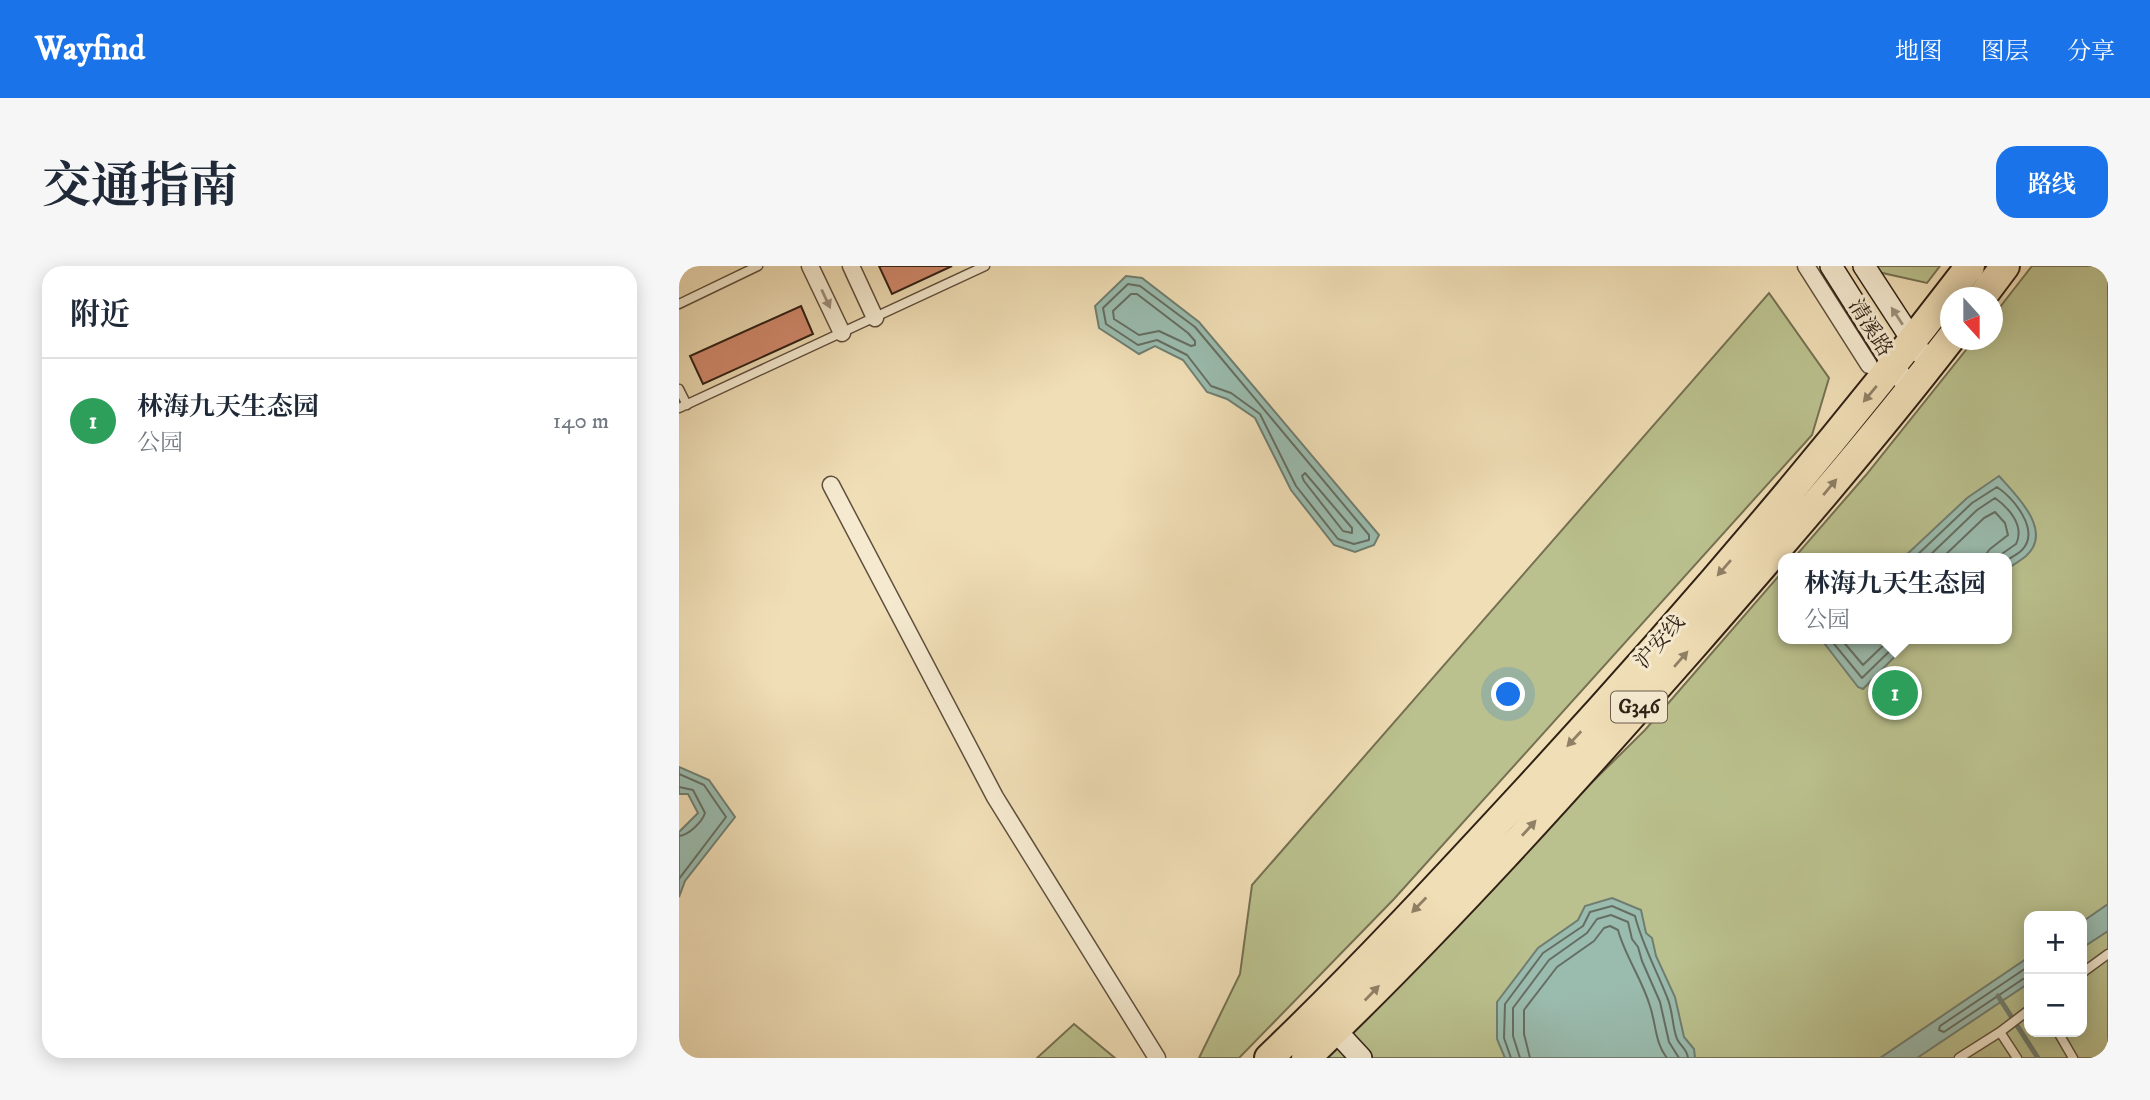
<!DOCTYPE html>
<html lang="zh">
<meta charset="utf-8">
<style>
body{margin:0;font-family:"IM FELL DW Pica","Noto Serif SC",serif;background:#f6f6f7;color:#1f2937}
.controls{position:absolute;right:21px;bottom:21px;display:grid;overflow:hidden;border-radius:14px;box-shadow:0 4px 18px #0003}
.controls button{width:63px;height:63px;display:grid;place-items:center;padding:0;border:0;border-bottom:2px solid #e0e1e3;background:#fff;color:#1f2937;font:35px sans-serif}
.compass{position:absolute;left:1261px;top:21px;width:63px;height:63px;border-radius:50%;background:#fff;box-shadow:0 4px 18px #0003;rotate:159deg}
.you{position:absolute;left:830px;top:429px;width:24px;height:24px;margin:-18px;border:5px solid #fff;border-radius:50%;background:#1a73e8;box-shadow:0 0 0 10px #1a73e833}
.badge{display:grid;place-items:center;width:46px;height:46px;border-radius:50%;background:#1a73e8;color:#fff;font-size:23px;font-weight:700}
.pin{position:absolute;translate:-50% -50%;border:4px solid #fff;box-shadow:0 2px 7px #0006}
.popup{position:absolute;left:1099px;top:287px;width:234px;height:91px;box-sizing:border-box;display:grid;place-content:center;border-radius:14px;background:#fff;filter:drop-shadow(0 2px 5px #0005);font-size:23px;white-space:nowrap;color:#747a83}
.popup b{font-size:26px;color:#1f2937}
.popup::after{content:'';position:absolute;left:50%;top:100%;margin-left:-14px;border:14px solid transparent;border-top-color:#fff}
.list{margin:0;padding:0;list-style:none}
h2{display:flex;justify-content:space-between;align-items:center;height:91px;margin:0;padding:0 28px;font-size:30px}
h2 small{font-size:23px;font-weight:400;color:#747a83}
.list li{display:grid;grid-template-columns:46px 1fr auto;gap:21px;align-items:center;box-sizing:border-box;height:126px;padding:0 28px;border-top:2px solid #e0e1e3}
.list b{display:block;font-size:26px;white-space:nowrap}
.list p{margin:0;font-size:23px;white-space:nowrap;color:#747a83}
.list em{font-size:23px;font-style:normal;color:#747a83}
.map{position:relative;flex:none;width:1429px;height:792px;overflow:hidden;border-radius:21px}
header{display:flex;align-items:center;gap:42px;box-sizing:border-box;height:98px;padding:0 35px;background:#1a73e8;color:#fff}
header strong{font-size:33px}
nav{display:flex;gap:38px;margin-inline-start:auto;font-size:24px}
.intro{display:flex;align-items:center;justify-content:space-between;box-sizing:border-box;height:168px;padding:0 42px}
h1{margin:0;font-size:49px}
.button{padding:18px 32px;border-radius:21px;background:#1a73e8;color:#fff;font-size:24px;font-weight:700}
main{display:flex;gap:42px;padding:0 42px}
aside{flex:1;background:#fff;border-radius:21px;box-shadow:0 4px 18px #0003}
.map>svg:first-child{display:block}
.green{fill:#bac18e;stroke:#757152;stroke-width:2;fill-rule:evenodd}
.water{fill:#9abcaf;stroke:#707e71;stroke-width:2}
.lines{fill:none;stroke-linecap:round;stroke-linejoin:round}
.shore{stroke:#656e62;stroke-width:2}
.stream{stroke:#707e71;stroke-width:5}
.building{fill:#d38b6f;stroke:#302115;stroke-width:2}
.lane-casing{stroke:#60503d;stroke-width:11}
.street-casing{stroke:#60503d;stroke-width:19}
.secondary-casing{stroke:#302115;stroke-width:24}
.highway-casing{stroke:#302115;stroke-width:32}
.lane{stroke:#f5ead0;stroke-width:8}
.street{stroke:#f5ead0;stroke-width:16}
.secondary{stroke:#f5ead0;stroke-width:21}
.highway{stroke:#f0deb6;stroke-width:28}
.oneway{fill:#9c907c}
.oneway2{fill:#908066}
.labels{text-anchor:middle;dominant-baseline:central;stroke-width:6;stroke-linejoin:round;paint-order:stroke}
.shield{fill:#f5ead0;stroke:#6b5d4d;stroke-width:2}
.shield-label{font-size:19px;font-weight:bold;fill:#302115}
.street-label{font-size:21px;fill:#302115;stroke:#f5ead0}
</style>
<header>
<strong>Wayfind</strong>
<nav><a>地图</a><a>图层</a><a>分享</a></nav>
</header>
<div class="intro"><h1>交通指南</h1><a class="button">路线</a></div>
<main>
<aside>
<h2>附近<small></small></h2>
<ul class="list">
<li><span class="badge" style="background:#2e9e5b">1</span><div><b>林海九天生态园</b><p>公园</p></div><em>140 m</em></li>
</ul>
</aside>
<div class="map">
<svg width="1429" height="792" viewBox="0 0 1429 792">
<rect width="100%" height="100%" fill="#f0deb6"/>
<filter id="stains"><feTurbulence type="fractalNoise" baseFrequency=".00286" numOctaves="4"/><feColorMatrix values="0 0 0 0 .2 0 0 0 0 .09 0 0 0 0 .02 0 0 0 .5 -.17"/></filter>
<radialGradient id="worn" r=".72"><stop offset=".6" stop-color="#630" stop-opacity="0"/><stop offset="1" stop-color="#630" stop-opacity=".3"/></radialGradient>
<path class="green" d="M1194 0H1261L1248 17 1199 6Z
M1353 0H1429V792H634L966 464 1104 305V373H1328V292H1115L1187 209 1295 74H1314V50ZM1350 650H1403V766H1350Z
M1090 27 1150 112 1133 169 715 633 560 792H520L561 708 573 619Z
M395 758 436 792H358Z"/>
<path class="water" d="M447 10 463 12 520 56 700 269 695 279 676 286 655 279 612 224 576 152 548 133 528 126 504 94 476 80 460 88 420 62 416 40Z
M1320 210C1337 229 1375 265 1347 290 1341 295 1334 299 1328 303V292H1224L1288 232Z
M1142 373H1233L1184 423 1179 421Z
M0 501 30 514 56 551 6 615 0 631V566L19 547 9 528H0Z
M933 632 962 644 967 667 973 672 977 690 996 731 1005 771 1015 783 1016 792H826L818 773V736L859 682 899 654 906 640Z
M1429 638V665L1403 682V656Z
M1350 691V717L1238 792H1201Z"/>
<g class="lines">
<path class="shore" d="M449 18 461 20 516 61 690 269V274L675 278 659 273 617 220 581 148 552 127 532 120 508 89 478 74 459 79 427 58 424 42Z
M452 28H458L509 67 516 75V79L512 80 480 65 460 69 435 53 434 45Z
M626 207 673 262V267L664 265 625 215 623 210Z
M1235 292 1293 237 1318 221C1334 232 1362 264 1343 284 1339 288 1333 291 1328 294
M1248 292 1298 244 1316 232C1330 242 1346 260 1337 278L1317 292
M1263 292 1305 252 1316 246 1326 257 1329 269 1311 283 1304 292
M1151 373 1183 412 1223 373
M1162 373 1184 399 1211 373
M0 508 25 519 47 551 0 613
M0 521 14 524 26 547C23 556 10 569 0 570
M1350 700 1261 760 1260 764 1265 766 1344 713 1350 712
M832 792 825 772 826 738 864 687 904 660 911 646 933 640 956 650C963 678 977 703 988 731 994 744 993 760 998 773 1002 781 1008 783 1009 792
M841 792 834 770V742L870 694 908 667 918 653 932 649 949 656 953 673 959 681 963 695 981 736 990 776 1000 792
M851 792 845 768V744L878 701 915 675 925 662 931 660 939 664C946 690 963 713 971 740 977 758 976 777 988 792"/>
<path class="stream" d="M1319 730 1359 792"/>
</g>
<path class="building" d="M200 0H273L213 28Z
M122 40 134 68 24 118 11 90Z"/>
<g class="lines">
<defs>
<path id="lane" d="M0 38 79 0
M0 123 8 139
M0 142 306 0
M1403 707 1429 688
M1321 766 1350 744
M1379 766 1394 792
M1280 792 1321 766 1338 792"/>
<path id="street" d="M131 0 163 67
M172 0 196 52
M1127 0 1190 99
M152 219 316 531 478 792"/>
<path id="secondary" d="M1152 0 1222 111
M1185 0 1241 86
M656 764 682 792"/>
<path id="highway" d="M1302 32 1326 0
M590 792C679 707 764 615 848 524 1003 356 1152 182 1291 0
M627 792C763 662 890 521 1014 380 1102 279 1190 178 1272 72"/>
</defs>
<use href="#lane" class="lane-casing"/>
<use href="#street" class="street-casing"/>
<use href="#secondary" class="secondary-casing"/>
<use href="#highway" class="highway-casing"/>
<use href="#lane" class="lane"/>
<use href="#street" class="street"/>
<use href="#secondary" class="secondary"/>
<use href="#highway" class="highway"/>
</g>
<defs><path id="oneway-solid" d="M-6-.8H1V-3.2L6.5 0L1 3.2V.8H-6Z" transform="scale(1.75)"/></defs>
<g class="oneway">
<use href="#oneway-solid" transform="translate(147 33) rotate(65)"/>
<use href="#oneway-solid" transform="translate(1218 50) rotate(-123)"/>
</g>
<g class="oneway2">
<use href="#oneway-solid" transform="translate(1191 128) rotate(130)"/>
<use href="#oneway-solid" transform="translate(1151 221) rotate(-50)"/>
<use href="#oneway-solid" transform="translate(1045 302) rotate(131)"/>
<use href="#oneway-solid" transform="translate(1002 393) rotate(-49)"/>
<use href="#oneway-solid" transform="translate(895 473) rotate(133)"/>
<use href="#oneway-solid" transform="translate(850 562) rotate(-48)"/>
<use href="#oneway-solid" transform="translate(740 639) rotate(134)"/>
<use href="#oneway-solid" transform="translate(693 727) rotate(-46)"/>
</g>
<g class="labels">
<rect class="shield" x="932" y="425.5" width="56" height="31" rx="5"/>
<g class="shield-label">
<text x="960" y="441">G346</text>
</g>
<g class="street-label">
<text transform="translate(1191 62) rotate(58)">清溪路</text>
<text transform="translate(981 376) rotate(-49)">沪安线</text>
</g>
</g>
<rect width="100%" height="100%" filter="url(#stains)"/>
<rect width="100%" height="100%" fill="url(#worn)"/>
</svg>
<div class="controls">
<button>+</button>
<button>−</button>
</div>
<svg class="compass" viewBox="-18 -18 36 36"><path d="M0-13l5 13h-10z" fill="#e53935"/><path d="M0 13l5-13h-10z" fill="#747a83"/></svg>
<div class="you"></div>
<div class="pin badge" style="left:1216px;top:427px;background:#2e9e5b">1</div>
<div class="popup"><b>林海九天生态园</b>公园</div>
</div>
</main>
